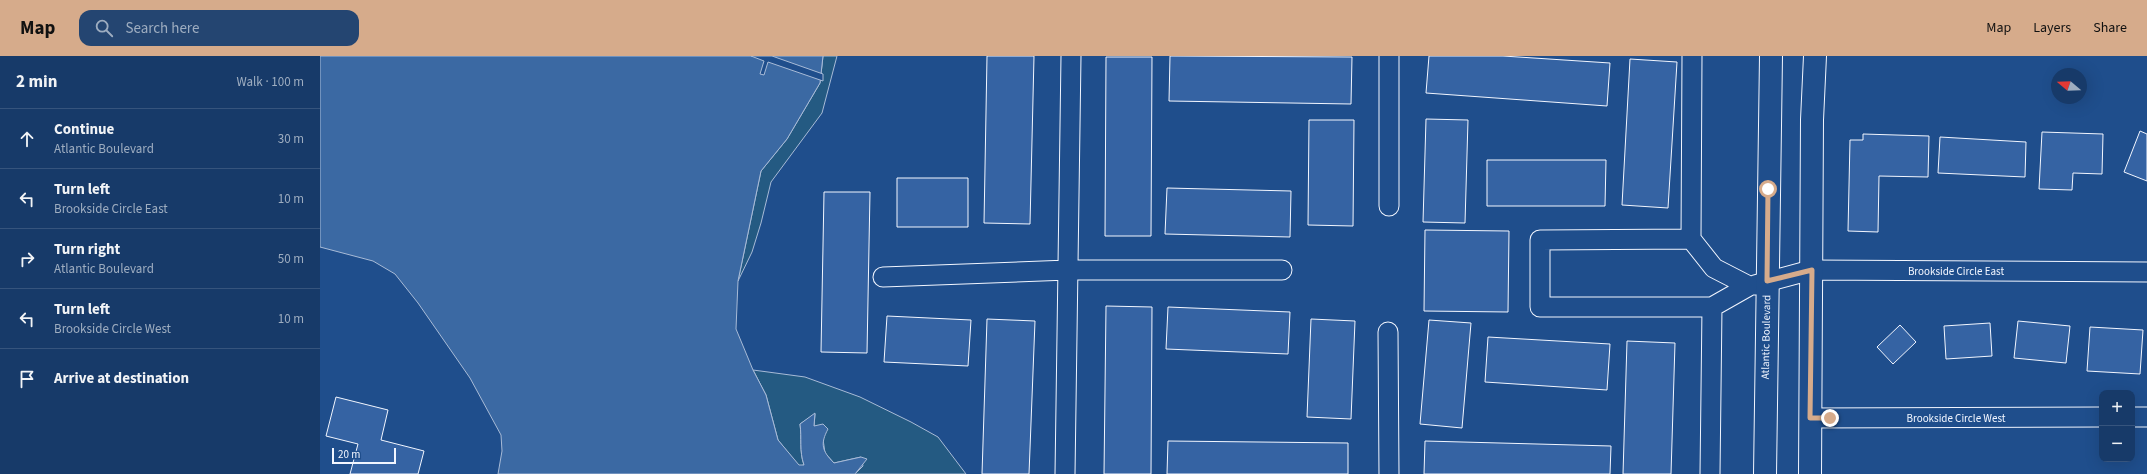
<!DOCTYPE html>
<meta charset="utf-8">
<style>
body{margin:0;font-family:"Source Sans 3",sans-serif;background:#244571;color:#f1f3f6}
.controls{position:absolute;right:12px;bottom:12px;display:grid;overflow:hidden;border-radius:8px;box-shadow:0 4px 16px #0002}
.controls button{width:36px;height:36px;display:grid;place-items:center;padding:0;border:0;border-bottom:1px solid #36547d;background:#173a69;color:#f1f3f6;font:20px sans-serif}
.compass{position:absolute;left:1731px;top:12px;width:36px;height:36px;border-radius:50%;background:#173a69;box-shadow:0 4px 16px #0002;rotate:289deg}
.scale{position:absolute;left:12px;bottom:10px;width:64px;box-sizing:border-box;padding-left:4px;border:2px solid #f2f6ff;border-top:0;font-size:11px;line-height:14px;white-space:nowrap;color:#f2f6ff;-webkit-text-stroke:3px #1f4e8c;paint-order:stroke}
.stop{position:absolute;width:12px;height:12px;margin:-9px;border:3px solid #d6ab8b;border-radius:50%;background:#fff}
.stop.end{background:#d6ab8b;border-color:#fff;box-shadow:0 1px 4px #0008}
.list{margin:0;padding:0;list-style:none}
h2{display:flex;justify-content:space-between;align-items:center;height:52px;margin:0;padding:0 16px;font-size:17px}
h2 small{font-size:13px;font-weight:400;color:#9eadc0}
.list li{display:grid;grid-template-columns:26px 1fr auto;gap:12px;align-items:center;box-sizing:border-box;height:60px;padding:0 16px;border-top:1px solid #36547d}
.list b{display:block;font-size:15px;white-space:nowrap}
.list p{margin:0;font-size:13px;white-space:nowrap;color:#9eadc0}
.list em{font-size:13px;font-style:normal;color:#9eadc0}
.icon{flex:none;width:22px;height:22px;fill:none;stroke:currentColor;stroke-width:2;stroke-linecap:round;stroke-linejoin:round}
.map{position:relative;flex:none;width:1827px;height:418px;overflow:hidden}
header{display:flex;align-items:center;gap:24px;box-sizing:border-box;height:56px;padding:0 20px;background:#d6ab8b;color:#111}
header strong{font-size:19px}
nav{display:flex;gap:22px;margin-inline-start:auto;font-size:14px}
.search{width:280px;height:36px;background:#244571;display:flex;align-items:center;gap:10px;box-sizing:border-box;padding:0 14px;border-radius:12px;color:#9eadc0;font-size:15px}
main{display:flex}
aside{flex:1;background:#173a69}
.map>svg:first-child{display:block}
.green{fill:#245a82;stroke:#a8bbd7}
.water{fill:#3b69a3;stroke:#a8bbd7}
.pier{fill:#1f4e8c;stroke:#a8bbd7}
.building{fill:#3563a3;stroke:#f2f6ff}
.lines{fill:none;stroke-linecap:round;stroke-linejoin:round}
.street-casing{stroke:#f2f6ff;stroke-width:21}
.primary-casing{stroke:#f2f6ff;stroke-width:24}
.street{stroke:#1f4e8c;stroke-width:19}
.primary{stroke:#1f4e8c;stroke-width:22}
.route{stroke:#d6ab8b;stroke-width:5}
.labels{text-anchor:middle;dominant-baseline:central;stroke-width:3;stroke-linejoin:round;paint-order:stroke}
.street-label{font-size:11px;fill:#f2f6ff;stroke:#1f4e8c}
</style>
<header>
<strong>Map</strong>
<div class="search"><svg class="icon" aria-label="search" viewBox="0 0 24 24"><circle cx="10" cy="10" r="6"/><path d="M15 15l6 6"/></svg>Search here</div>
<nav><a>Map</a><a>Layers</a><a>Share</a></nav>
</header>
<main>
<aside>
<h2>2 min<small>Walk · 100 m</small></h2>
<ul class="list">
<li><svg class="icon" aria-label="ahead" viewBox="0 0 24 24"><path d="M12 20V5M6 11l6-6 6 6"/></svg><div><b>Continue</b><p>Atlantic Boulevard</p></div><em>30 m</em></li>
<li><svg class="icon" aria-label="left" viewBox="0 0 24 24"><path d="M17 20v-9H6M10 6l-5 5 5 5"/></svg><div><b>Turn left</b><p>Brookside Circle East</p></div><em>10 m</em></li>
<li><svg class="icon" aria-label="right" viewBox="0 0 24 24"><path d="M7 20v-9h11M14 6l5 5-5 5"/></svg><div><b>Turn right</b><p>Atlantic Boulevard</p></div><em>50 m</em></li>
<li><svg class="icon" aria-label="left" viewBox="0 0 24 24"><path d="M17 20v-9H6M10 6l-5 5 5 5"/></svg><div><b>Turn left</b><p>Brookside Circle West</p></div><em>10 m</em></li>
<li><svg class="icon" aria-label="arrive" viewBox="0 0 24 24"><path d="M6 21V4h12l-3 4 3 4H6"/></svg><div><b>Arrive at destination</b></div></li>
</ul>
</aside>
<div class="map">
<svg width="1827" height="418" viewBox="0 0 1827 418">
<rect width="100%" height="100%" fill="#1f4e8c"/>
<path class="green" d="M503 0H517L502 57 451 126 441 167 432 196 418 225 441 115 467 83 500 27Z
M433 314 485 321 540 341 591 366 618 381 646 418H535L543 410 541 401 514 407 505 397 503 383 494 371 495 358 480 368C482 382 479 395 484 409L479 410 458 384 446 339Z"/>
<path class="water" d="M0 0H503L500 27 467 83 441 115 418 225 416 273 433 314 446 339 458 384 479 409H484C479 395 482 382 480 368L495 357 494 370 503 368 508 373C500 388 502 395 514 407L541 401 547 403 535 418H178L182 395 181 379 150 322 98 247 75 218 53 205 0 191Z"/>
<path class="pier" d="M431 0H452L503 18V25L448 6 444 19 440 18 444 5Z"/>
<path class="building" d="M667 0H714L710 168 664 167Z
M850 0 1032 1 1031 48 849 45Z
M1109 0H1183L1290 7 1287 50 1106 37Z
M786 1H832L831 180H785Z
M1310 3 1357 6 1348 152 1302 149Z
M1106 63 1148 64 1145 167 1103 166Z
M989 64H1034L1033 170 988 169Z
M1820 75 1827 78V125L1804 116Z
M1722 76 1783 78 1782 118 1753 117 1752 134 1719 133Z
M1543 78 1609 80 1608 121 1559 120 1558 176 1528 175 1530 84H1543Z
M1620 81 1706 86 1705 121 1618 117Z
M1167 104H1286L1285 150H1167Z
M577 122H648V171H577Z
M847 132 971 135 970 181 845 178Z
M504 136H550L547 297 501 296Z
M1105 174 1189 175 1188 256 1104 255Z
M786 250 832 251 831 418H784Z
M848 251 970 256 968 298 846 293Z
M567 260 651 264 648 310 564 306Z
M667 263 715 265 709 418H662Z
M991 263 1035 265 1031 363 987 361Z
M1109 264 1151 267 1142 372 1100 368Z
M1698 265 1750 270 1746 307 1694 302Z
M1670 267 1672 300 1626 303 1624 270Z
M1580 269 1596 286 1573 308 1557 291Z
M1770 271 1823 274 1820 318 1767 315Z
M1168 281 1290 288 1287 334 1165 326Z
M1307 285 1355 287 1351 418H1303Z
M16 341 68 354 61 384 104 395 98 418H30L38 388 6 380Z
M848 385 1028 387V418H847Z
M1105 385 1291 390 1290 418H1104Z"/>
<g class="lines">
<defs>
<path id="street" d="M1069 0V150
M1371 183 1220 184V251H1392L1429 230 1394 212 1371 183 1372 0
M563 221 748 214H962
M1435 229 1491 214 1827 216
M1068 276 1069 418
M1812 361H1827
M1490 362 1782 361
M745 418 751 0
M1390 418 1392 251"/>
<path id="primary" d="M1445 418 1451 0
M1490 418 1492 64 1495 0"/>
</defs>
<use href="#street" class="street-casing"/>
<use href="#primary" class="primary-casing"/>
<use href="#street" class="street"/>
<use href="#primary" class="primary"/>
</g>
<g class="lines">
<path class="route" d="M1448 133 1447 225 1492 214 1490 362H1510"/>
</g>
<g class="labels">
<g class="street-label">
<text x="1636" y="215">Brookside Circle East</text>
<text transform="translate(1446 281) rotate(-89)">Atlantic Boulevard</text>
<text x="1636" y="362">Brookside Circle West</text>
</g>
</g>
</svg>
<div class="controls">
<button>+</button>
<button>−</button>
</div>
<svg class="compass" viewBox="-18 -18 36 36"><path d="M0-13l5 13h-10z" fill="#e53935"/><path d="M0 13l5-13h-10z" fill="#9eadc0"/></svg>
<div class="scale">20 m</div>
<div class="stop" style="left:1448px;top:133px"></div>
<div class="stop end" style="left:1510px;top:362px"></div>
</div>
</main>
